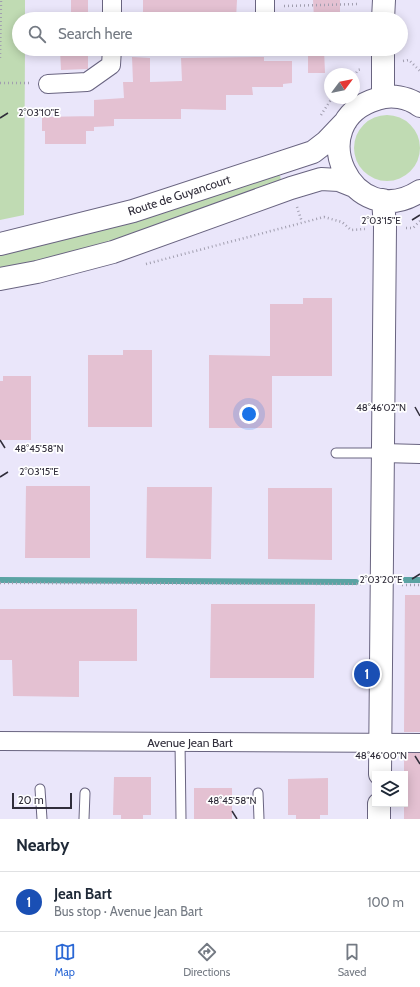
<!DOCTYPE html>
<meta charset="utf-8">
<style>
body{margin:0;font-family:Cabin,sans-serif;background:#f2f2f3;color:#1f2937}
.controls{position:absolute;right:12px;bottom:12px;display:grid;overflow:hidden;border-radius:0px;box-shadow:0 2px 10px #0003}
.controls button{width:36px;height:36px;display:grid;place-items:center;padding:0;border:0;border-bottom:1px solid #e0e1e3;background:#fff;color:#1f2937;font:20px sans-serif}
.compass{position:absolute;left:324px;top:68px;width:36px;height:36px;border-radius:50%;background:#fff;box-shadow:0 2px 10px #0003;rotate:58deg}
.scale{position:absolute;left:12px;bottom:10px;width:60px;box-sizing:border-box;padding-left:4px;border:2px solid #302d3a;border-top:0;font-size:11px;line-height:14px;white-space:nowrap;color:#302d3a;-webkit-text-stroke:3px #fff;paint-order:stroke}
.you{position:absolute;left:249px;top:414px;width:14px;height:14px;margin:-10px;border:3px solid #fff;border-radius:50%;background:#1a73e8;box-shadow:0 0 0 6px #1a73e833}
.badge{display:grid;place-items:center;width:26px;height:26px;border-radius:50%;background:#2b68d5;color:#fff;font-size:13px;font-weight:700}
.pin{position:absolute;translate:-50% -50%;border:2px solid #fff;box-shadow:0 1px 4px #0006}
.list{margin:0;padding:0;list-style:none}
h2{display:flex;justify-content:space-between;align-items:center;height:52px;margin:0;padding:0 16px;font-size:17px}
h2 small{font-size:13px;font-weight:400;color:#747a83}
.list li{display:grid;grid-template-columns:26px 1fr auto;gap:12px;align-items:center;box-sizing:border-box;height:60px;padding:0 16px;border-top:1px solid #e0e1e3}
.list b{display:block;font-size:15px;white-space:nowrap}
.list p{margin:0;font-size:13px;white-space:nowrap;color:#747a83}
.list em{font-size:13px;font-style:normal;color:#747a83}
.icon{flex:none;width:22px;height:22px;fill:none;stroke:currentColor;stroke-width:2;stroke-linecap:round;stroke-linejoin:round}
.map{position:relative;flex:none;width:420px;height:819px;overflow:hidden}
.search{position:absolute;background:#fff;box-shadow:0 2px 10px #0003;left:12px;right:12px;top:12px;height:44px;display:flex;align-items:center;gap:10px;box-sizing:border-box;padding:0 14px;border-radius:22px;color:#747a83;font-size:15px}
.sheet{height:112px;background:#fff}
nav{display:flex;justify-content:space-around;align-items:center;box-sizing:border-box;height:56px;border-top:1px solid #e0e1e3;background:#fff;font-size:11px;color:#747a83}
nav a{display:grid;justify-items:center;gap:2px}
nav .on{color:#2b68d5}
.map>svg:first-child{display:block}
.green{fill:#c0dbb3}
.lines{fill:none;stroke-linecap:round;stroke-linejoin:round}
.stream{stroke:#5ba3a3;stroke-width:6}
.building{fill:#e4c1d2}
.lane-casing{stroke:#696480;stroke-width:11}
.street-casing{stroke:#696480;stroke-width:20}
.secondary-casing{stroke:#696480;stroke-width:24}
.path{stroke:#a19eaf;stroke-width:2.5;stroke-dasharray:1 3;stroke-linecap:butt}
.lane{stroke:#fff;stroke-width:9}
.street{stroke:#fff;stroke-width:18}
.secondary{stroke:#fff;stroke-width:22}
.ticks{fill:none;stroke:#302d3a;stroke-width:1.5}
.labels{text-anchor:middle;dominant-baseline:central;stroke-width:3.5;stroke-linejoin:round;paint-order:stroke}
.street-label{font-size:12px;fill:#302d3a;stroke:#fff}
.ticks-label{font-size:10px;text-anchor:middle;fill:#302d3a;stroke:#fff;stroke-width:3.5;stroke-linejoin:round;paint-order:stroke}
</style>
<div class="map">
<svg width="420" height="819" viewBox="0 0 420 819">
<rect width="100%" height="100%" fill="#eae6fa"/>
<path class="green" d="M0 0H25V19H19V49H25L24 215 0 220Z
M354 148a33 33 0 1 1 66 0a33 33 0 1 1-66 0Z
M280 175 281 180 116 241 46 259 0 269V253L156 214Z"/>
<g class="lines">
<path class="stream" d="M0 580 356 582
M404 580H420"/>
</g>
<path class="building" d="M71 0H88V19H71Z
M143 0H237L236 19H143Z
M313 0H340V19H314Z
M60 49H88V69L61 70Z
M308 49H324L325 73H308Z
M132 57 150 58V82L182 81 181 58 264 57V61H292V83L283 84V87H252L253 95H226V110L181 109V119H114V126L94 127V100L124 98 123 82H133Z
M94 116V131H86V144H45V131H42V117Z
M303 298H332V376H272V428H209V355L270 356V304H303Z
M123 350H152V427H88V355H123Z
M3 376H31V440H0V381H3Z
M26 486H90V558H25Z
M147 487H212L211 559 146 558Z
M268 488H332V560L268 559Z
M405 595H420V732H404Z
M211 604H315L314 678H210Z
M0 609H137V661H79V697L13 696 12 660H0Z
M404 753H420V819H404Z
M114 777H151V815H143V819H121V815H113Z
M328 778V815H320V819H296V815H288V779Z
M194 788H232V819H194Z"/>
<g class="lines">
<defs>
<path id="lane" d="M336 453H383
M180 742 181 819
M40 789 42 819
M258 793 259 819
M84 819 85 793"/>
<path id="street" d="M112 0V19
M265 0V19
M48 84 87 82 111 65 112 49
M383 453 420 454
M0 741 420 743"/>
<path id="secondary" d="M383 19 384 0
M383 97V49
M420 106C408 97 391 94 377 99 300 122 352 235 420 191
M0 244 133 211 313 152 326 142 346 121
M0 279 37 272 113 252 291 188 321 179 339 180 354 186
M380 774 385 227 383 200
M379 819V804"/>
</defs>
<use href="#lane" class="lane-casing"/>
<use href="#street" class="street-casing"/>
<use href="#secondary" class="secondary-casing"/>
<path class="path" d="M284 6 358 4
M0 58 1 0
M403 61 409 60 420 71
M354 76 358 70 362 69
M0 83H29
M321 115 332 98
M297 207 302 222
M406 228H413L420 221
M146 264 324 217 342 222 351 230 365 229
M0 583 361 584
M402 585H420"/>
<use href="#lane" class="lane"/>
<use href="#street" class="street"/>
<use href="#secondary" class="secondary"/>
</g>
<path class="ticks" d="M0 118 8 113M412 220 420 215M415 407 420 416M0 440 5 448M0 477 8 472M412 579 420 574M415 756 420 764M232 811 237 819"/>
<g class="labels">
<g class="street-label">
<text transform="translate(179 195) rotate(-18)">Route de Guyancourt</text>
<text x="190" y="742">Avenue Jean Bart</text>
</g>
</g>
<g class="ticks-label">
<text x="39" y="116">2°03'10"E</text>
<text x="381" y="224">2°03'15"E</text>
<text x="381" y="411">48°46'02"N</text>
<text x="39" y="452">48°45'58"N</text>
<text x="39" y="475">2°03'15"E</text>
<text x="381" y="583">2°03'20"E</text>
<text x="381" y="759">48°46'00"N</text>
<text x="232" y="804">48°45'58"N</text>
</g>
</svg>
<div class="controls">
<button><svg class="icon" aria-label="layers" viewBox="0 0 24 24"><path d="M12 4l9 5-9 5-9-5zM3 14l9 5 9-5"/></svg></button>
</div>
<svg class="compass" viewBox="-18 -18 36 36"><path d="M0-13l5 13h-10z" fill="#e53935"/><path d="M0 13l5-13h-10z" fill="#747a83"/></svg>
<div class="scale">20 m</div>
<div class="you"></div>
<div class="pin badge" style="left:367px;top:674px;background:#1a4fb4">1</div>
<div class="search"><svg class="icon" aria-label="search" viewBox="0 0 24 24"><circle cx="10" cy="10" r="6"/><path d="M15 15l6 6"/></svg>Search here</div>
</div>
<section class="sheet">
<h2>Nearby<small></small></h2>
<ul class="list">
<li><span class="badge" style="background:#1a4fb4">1</span><div><b>Jean Bart</b><p>Bus stop · Avenue Jean Bart</p></div><em>100 m</em></li>
</ul>
</section>
<nav>
<a class="on"><svg class="icon" aria-label="map" viewBox="0 0 24 24"><path d="M3 6l6-2 6 2 6-2v14l-6 2-6-2-6 2zM9 4v14M15 6v14"/></svg>Map</a>
<a><svg class="icon" aria-label="directions" viewBox="0 0 24 24"><path d="M12 3l9 9-9 9-9-9zM9 14v-3h6M13 9l2 2-2 2"/></svg>Directions</a>
<a><svg class="icon" aria-label="saved" viewBox="0 0 24 24"><path d="M7 4h10v16l-5-4-5 4z"/></svg>Saved</a>
</nav>
